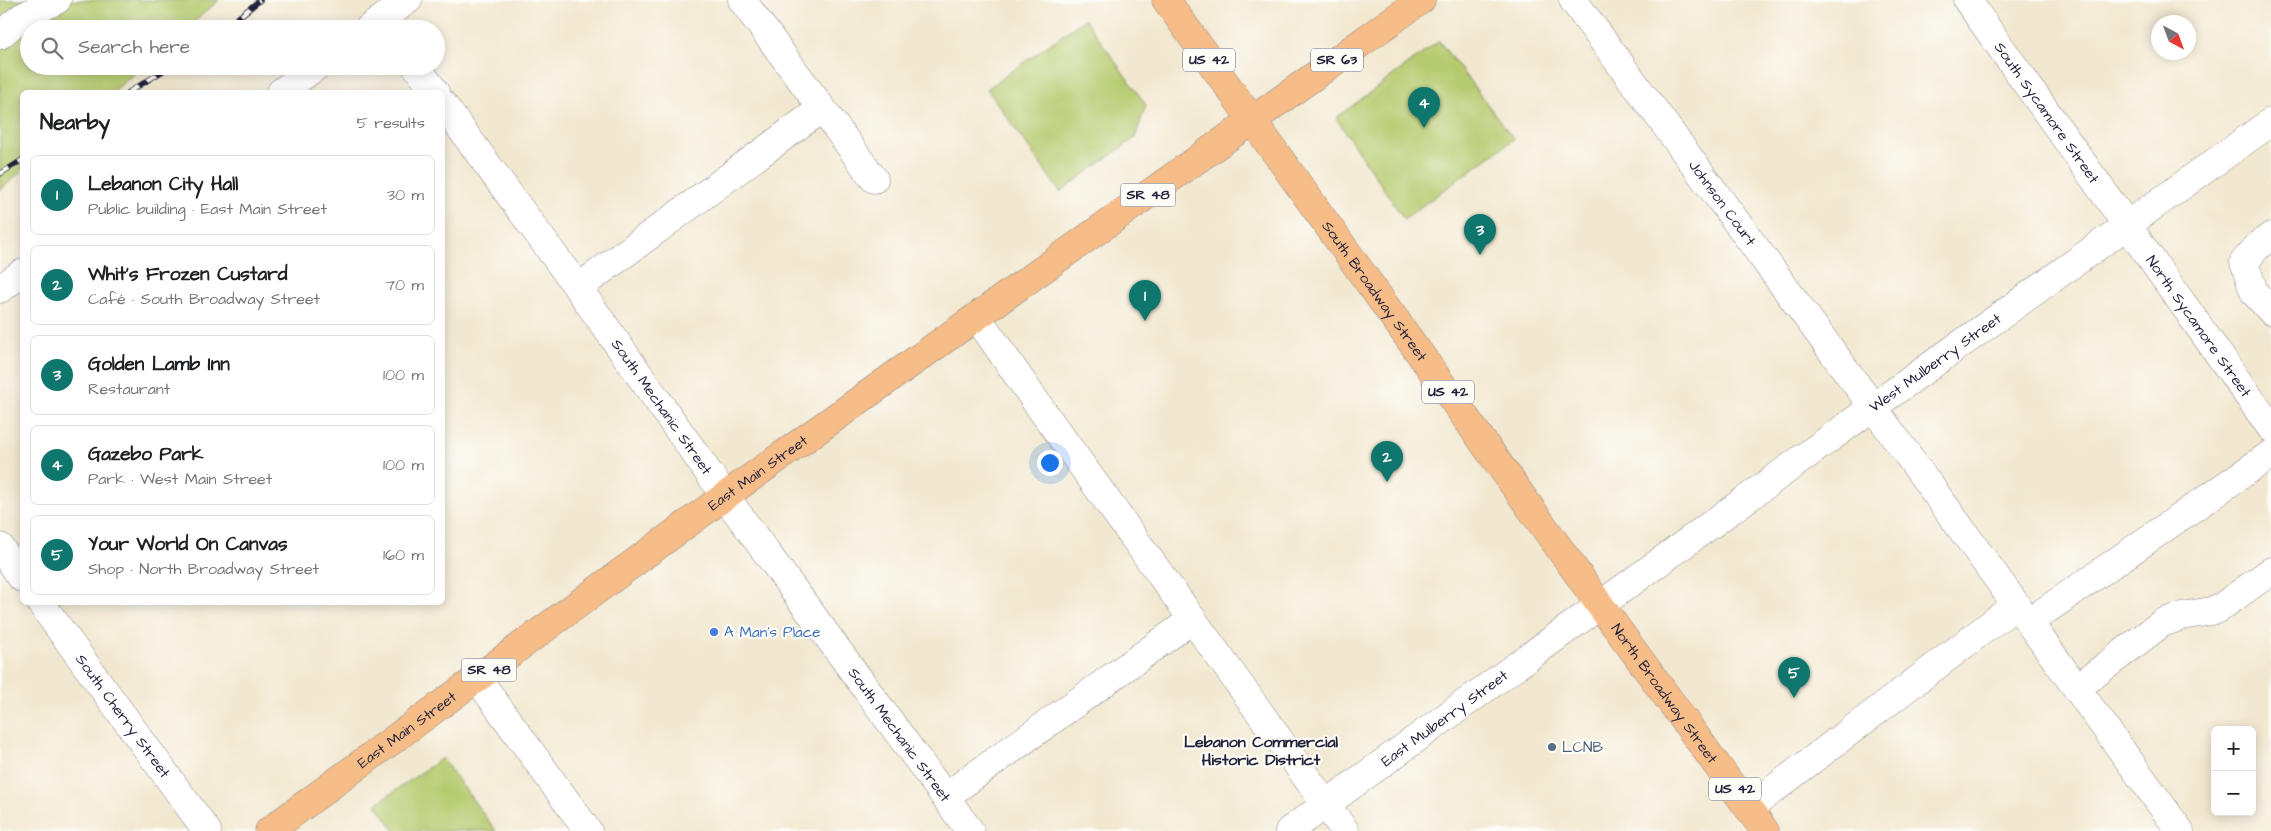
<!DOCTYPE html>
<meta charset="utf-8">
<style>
body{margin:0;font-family:"Architects Daughter",sans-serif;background:#f2f2f2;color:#202124}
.controls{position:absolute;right:15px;bottom:15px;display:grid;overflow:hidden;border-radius:8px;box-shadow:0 2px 12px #0003}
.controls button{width:45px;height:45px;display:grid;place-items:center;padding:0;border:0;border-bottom:1px solid #e0e0e0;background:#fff;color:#202124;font:25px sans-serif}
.compass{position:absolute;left:2151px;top:15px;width:45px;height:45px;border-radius:50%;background:#fff;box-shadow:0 2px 12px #0003;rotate:139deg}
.you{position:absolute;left:1049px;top:462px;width:18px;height:18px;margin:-12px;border:4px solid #fff;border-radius:50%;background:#1a73e8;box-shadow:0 0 0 8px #1a73e833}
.badge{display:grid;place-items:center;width:32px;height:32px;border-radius:50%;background:#0f766e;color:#fff;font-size:16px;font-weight:700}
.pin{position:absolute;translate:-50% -41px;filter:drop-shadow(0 1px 2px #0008)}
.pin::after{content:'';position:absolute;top:26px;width:18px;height:15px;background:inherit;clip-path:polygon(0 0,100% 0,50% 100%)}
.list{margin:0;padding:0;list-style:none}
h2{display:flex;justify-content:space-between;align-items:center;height:65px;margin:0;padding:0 20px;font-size:21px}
h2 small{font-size:16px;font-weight:400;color:#757577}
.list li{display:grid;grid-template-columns:32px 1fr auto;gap:15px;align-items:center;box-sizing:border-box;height:80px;margin:0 10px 10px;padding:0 10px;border:1px solid #e0e0e0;border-radius:8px}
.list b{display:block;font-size:19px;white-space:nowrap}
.list p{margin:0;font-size:16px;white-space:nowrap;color:#757577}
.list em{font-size:16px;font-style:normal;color:#757577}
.icon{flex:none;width:28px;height:28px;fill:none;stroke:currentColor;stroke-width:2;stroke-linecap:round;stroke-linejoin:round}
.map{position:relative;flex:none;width:2271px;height:831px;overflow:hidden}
.search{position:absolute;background:#fff;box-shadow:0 2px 12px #0003;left:20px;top:20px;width:425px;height:55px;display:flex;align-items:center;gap:12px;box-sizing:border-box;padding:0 18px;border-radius:28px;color:#757577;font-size:19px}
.panel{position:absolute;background:#fff;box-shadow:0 2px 12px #0003;left:20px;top:90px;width:425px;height:515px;border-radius:8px}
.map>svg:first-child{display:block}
.green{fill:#b6cb6f;stroke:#6c7655}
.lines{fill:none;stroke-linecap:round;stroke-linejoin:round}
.minor-casing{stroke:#8a8586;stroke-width:29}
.major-casing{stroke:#8a8586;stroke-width:29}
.minor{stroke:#fff;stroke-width:28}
.major{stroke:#f7bd88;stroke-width:28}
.rail-casing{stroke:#22223b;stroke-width:5.5}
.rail{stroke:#fdfcf7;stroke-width:4;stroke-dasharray:11;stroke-linecap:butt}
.shop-dot{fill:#3f7fe0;stroke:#fdfcf7;stroke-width:2}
.service-dot{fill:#5c6f8a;stroke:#fdfcf7;stroke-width:2}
.labels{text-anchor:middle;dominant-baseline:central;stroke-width:4.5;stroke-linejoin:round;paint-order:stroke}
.shield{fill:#fdfcf7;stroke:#646373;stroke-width:1}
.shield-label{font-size:14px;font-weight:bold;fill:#22223b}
.street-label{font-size:15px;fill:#22223b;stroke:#fdfcf7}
.shop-label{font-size:15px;fill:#366cbe;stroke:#fdfcf7;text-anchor:start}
.service-label{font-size:15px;fill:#4e5e75;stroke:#fdfcf7;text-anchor:start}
.neighbourhood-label{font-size:16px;font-weight:bold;fill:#22223b;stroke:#fdfcf7}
</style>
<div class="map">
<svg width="2271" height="831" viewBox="0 0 2271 831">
<rect width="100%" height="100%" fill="#fdfcf7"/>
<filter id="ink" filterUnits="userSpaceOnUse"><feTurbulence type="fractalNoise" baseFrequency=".02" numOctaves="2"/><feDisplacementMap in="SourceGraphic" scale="10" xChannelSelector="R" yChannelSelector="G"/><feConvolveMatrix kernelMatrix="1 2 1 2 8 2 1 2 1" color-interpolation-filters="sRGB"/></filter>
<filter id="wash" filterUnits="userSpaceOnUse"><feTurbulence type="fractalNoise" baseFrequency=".0096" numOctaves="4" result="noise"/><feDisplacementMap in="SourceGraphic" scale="20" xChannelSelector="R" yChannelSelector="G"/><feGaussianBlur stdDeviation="1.12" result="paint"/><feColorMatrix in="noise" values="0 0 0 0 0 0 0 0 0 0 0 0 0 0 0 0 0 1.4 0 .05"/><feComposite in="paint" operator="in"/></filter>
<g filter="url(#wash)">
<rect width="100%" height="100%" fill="#f2e8d0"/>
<path class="green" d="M0 0H219L186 29H29V66H143L113 92H22V171L0 190Z
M1085 19 1146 105 1135 138 1060 192 987 89Z
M1439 41 1514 139 1404 219 1336 118Z
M442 758 496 831H395L376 804Z"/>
</g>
<g filter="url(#ink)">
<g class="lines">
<defs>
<g id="minor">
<path d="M742 0 874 179"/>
<path id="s1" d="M1573 0 1873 407 2180 831"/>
<path id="s2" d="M1967 0 2271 428"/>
<path d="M368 29 408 0"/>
<path d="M0 35 22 17 57 0"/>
<path d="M416 66 435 92"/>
<path d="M281 92 317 66"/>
<path id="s3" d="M442 103 578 288 725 496 970 831"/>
<path d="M2271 236 2258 246 2244 262 2254 292 2271 311"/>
<path d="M578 288 821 109"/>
<path d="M0 289 22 273"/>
<path d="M977 317 1036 402 1345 831"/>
<path d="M0 547 22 578"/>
<path id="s4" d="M40 602 207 831"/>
<path d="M2029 622 2271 454"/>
<path d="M477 678 588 831"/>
<path d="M2077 688 2162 623 2182 616 2217 610 2271 571"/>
<path d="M945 797 1193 619"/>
<path d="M1749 808 2016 605"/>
<path id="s5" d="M1289 831 1873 407 2271 122"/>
</g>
<g id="major">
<path id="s6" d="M1166 0 1600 605 1765 831"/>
<path id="s7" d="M269 831 725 496 1421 0"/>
</g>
</defs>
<use href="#minor" class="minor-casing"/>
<use href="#major" class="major-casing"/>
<use href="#minor" class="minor"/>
<use href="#major" class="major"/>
<defs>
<path id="rail" d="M224 29 260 0
M129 92 171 66
M0 174 22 160"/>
</defs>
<use href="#rail" class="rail-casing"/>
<use href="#rail" class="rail"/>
</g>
</g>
<circle class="shop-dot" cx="714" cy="632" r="5"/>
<circle class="service-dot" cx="1552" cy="747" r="5"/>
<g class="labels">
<g class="shield">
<rect x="1183" y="48.5" width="52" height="23" rx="4"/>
<rect x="1311" y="48.5" width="52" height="23" rx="4"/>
<rect x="1120.5" y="183.5" width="55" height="23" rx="4"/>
<rect x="1422" y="380.5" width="52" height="23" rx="4"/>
<rect x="461.5" y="658.5" width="55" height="23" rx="4"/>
<rect x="1709" y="777.5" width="52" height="23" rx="4"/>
</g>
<g class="shield-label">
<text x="1209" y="60">US 42</text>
<text x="1337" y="60">SR 63</text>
<text x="1148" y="195">SR 48</text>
<text x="1448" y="392">US 42</text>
<text x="489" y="670">SR 48</text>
<text x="1735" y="789">US 42</text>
</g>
<g class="street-label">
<text stroke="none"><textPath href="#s2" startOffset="138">South Sycamore Street</textPath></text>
<text stroke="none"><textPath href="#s1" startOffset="252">Johnson Court</textPath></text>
<text stroke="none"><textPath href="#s6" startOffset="358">South Broadway Street</textPath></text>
<text stroke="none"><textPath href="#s2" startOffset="400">North Sycamore Street</textPath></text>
<text stroke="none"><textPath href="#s5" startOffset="798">West Mulberry Street</textPath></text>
<text stroke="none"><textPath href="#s3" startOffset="375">South Mechanic Street</textPath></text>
<text stroke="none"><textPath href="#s7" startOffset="606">East Main Street</textPath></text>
<text stroke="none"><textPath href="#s6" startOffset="854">North Broadway Street</textPath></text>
<text stroke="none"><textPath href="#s4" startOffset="141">South Cherry Street</textPath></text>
<text stroke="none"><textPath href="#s5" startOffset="192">East Mulberry Street</textPath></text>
<text stroke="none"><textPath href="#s7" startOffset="171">East Main Street</textPath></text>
<text stroke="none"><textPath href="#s3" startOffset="780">South Mechanic Street</textPath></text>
</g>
<g class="shop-label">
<text x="724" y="632">A Man's Place</text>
</g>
<g class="service-label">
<text x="1562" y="747">LCNB</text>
</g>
<g class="neighbourhood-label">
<text x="1261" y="742">Lebanon Commercial<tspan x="1261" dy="18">Historic District</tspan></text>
</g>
</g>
</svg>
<div class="controls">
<button>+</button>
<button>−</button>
</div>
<svg class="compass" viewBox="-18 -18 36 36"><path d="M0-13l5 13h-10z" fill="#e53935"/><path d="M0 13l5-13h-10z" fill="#757577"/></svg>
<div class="you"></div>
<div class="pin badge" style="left:1145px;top:321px">1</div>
<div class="pin badge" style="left:1387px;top:482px">2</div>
<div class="pin badge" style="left:1480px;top:255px">3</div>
<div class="pin badge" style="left:1424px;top:128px">4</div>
<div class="pin badge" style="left:1794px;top:698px">5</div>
<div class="search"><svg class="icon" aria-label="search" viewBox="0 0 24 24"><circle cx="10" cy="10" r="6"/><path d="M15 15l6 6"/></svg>Search here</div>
<section class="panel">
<h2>Nearby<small>5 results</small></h2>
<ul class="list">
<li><span class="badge">1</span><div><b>Lebanon City Hall</b><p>Public building · East Main Street</p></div><em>30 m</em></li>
<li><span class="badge">2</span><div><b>Whit's Frozen Custard</b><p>Café · South Broadway Street</p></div><em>70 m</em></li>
<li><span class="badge">3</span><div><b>Golden Lamb Inn</b><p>Restaurant</p></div><em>100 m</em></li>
<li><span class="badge">4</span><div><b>Gazebo Park</b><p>Park · West Main Street</p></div><em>100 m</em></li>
<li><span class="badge">5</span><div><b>Your World On Canvas</b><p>Shop · North Broadway Street</p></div><em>160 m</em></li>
</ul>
</section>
</div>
